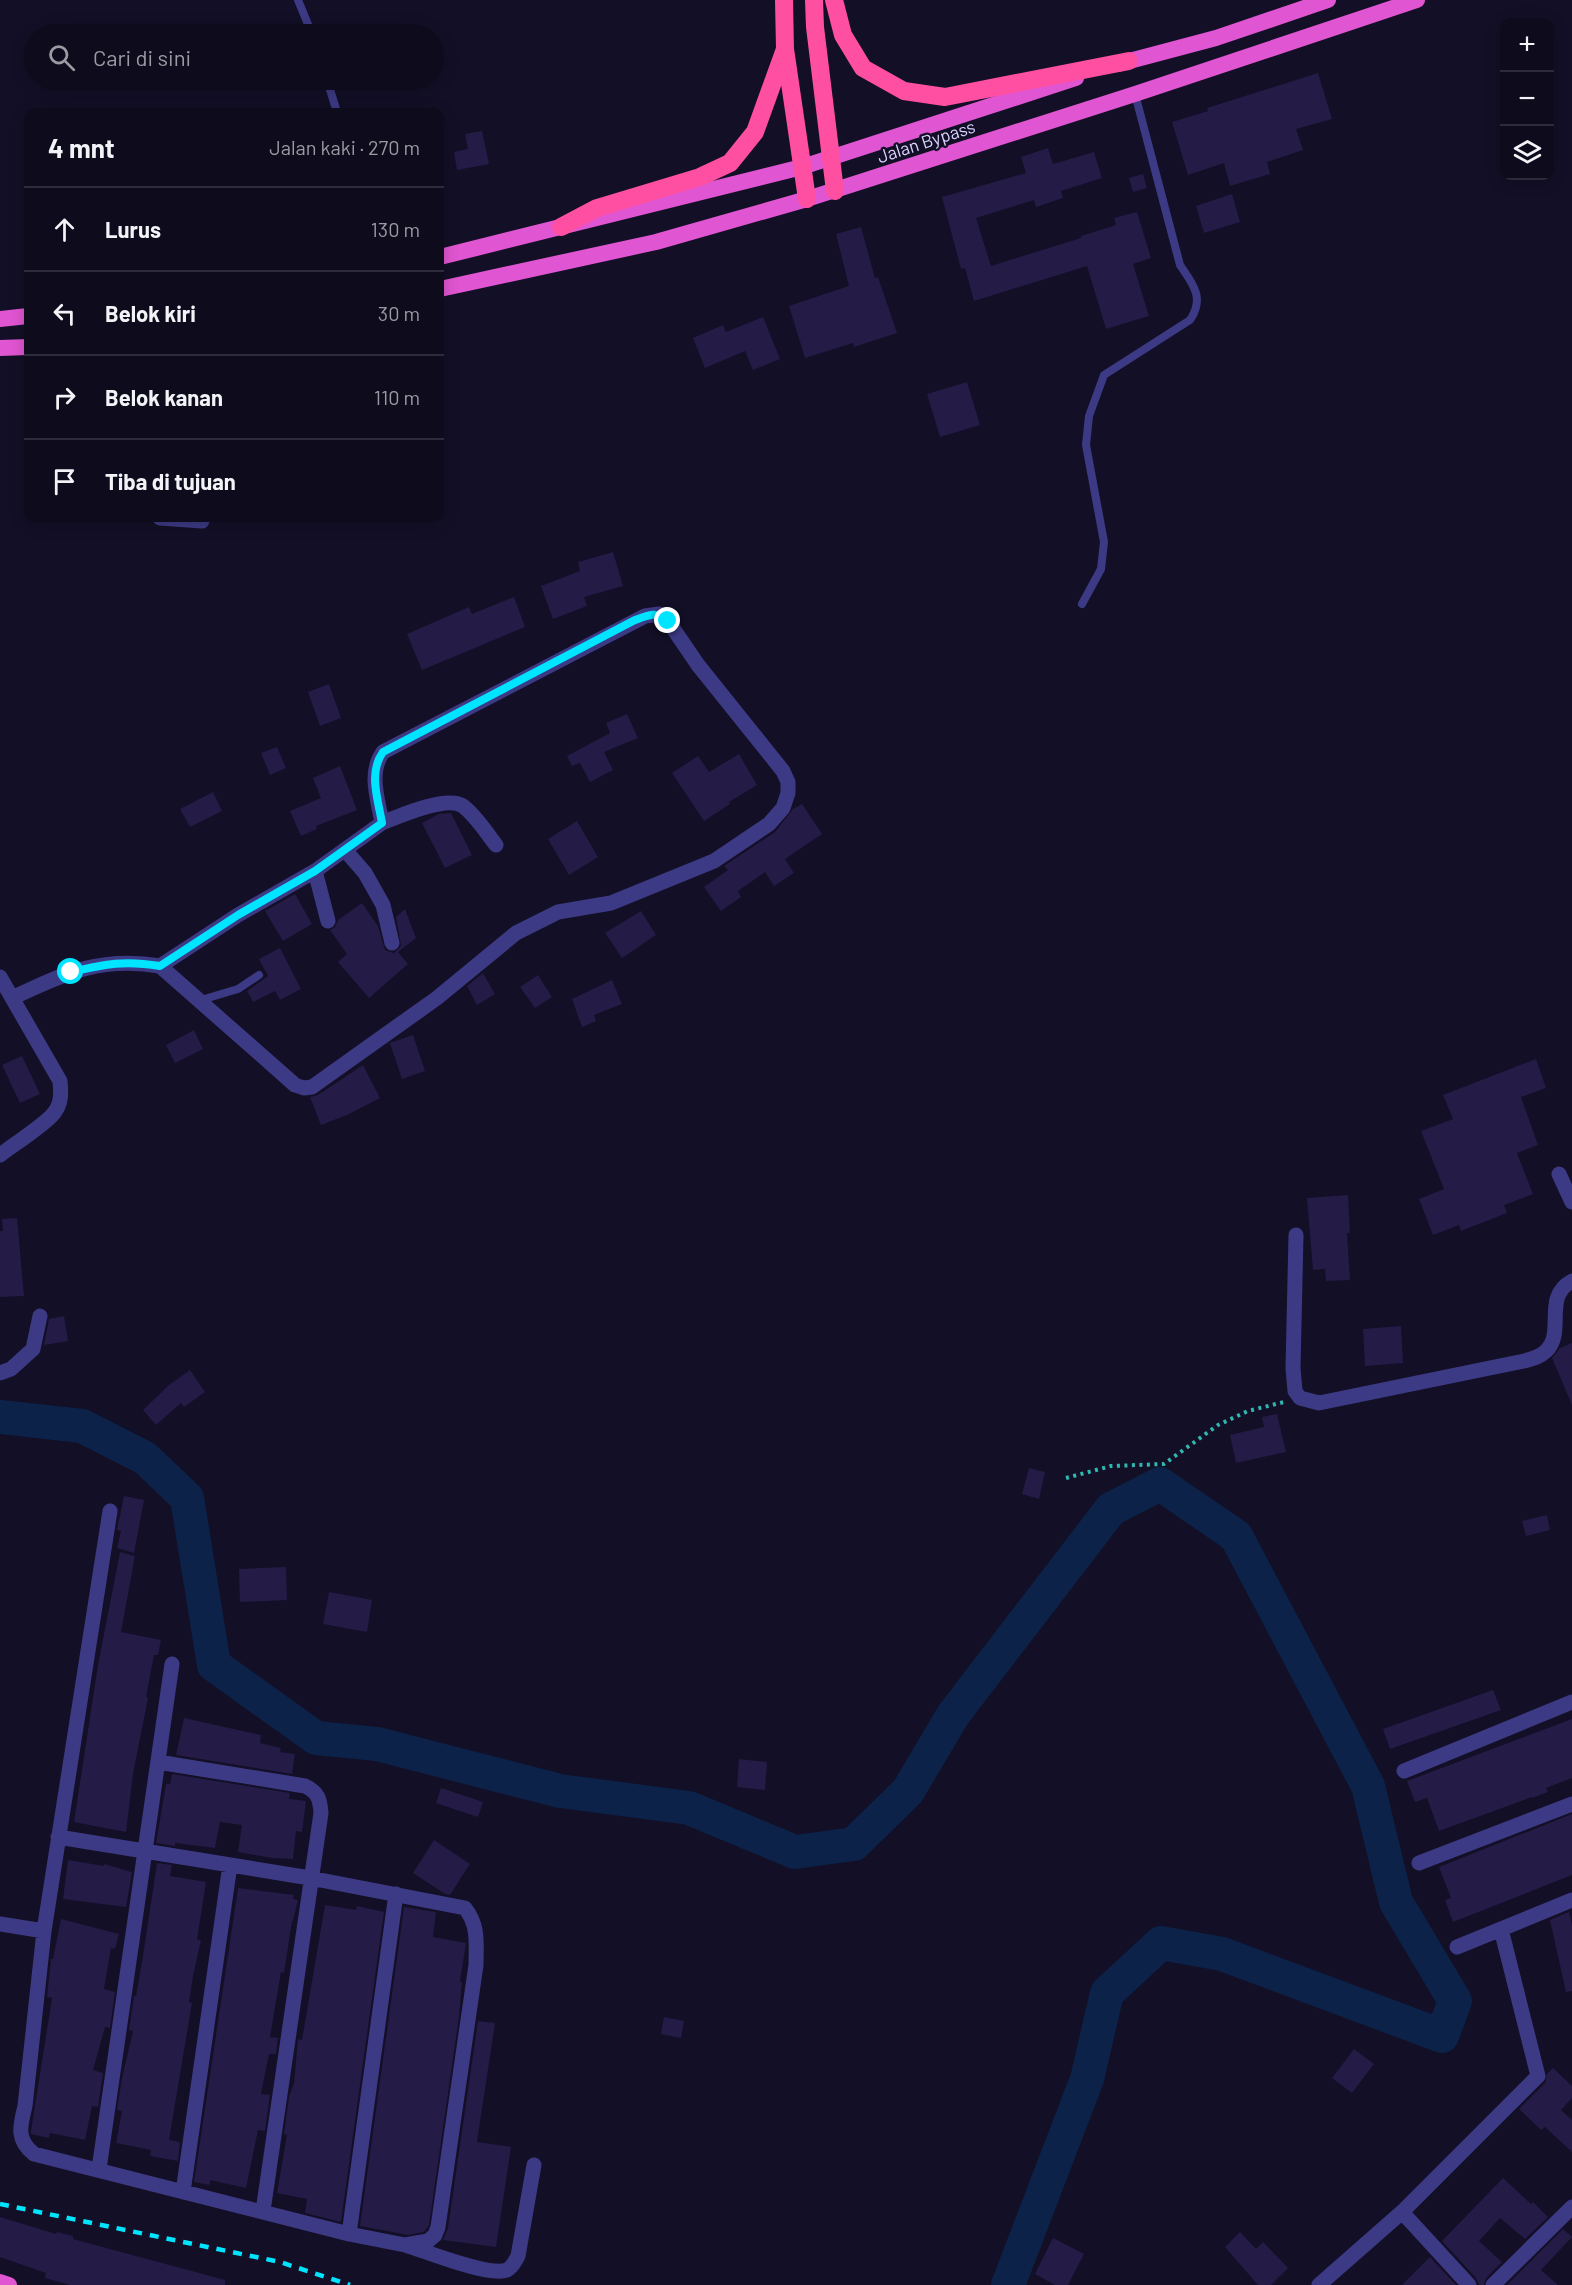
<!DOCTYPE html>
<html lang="id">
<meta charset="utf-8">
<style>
body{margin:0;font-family:Barlow,sans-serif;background:#1c1929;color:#f1f3f6}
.controls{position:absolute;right:18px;top:18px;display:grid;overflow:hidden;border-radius:12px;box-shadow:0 3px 15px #0003}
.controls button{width:54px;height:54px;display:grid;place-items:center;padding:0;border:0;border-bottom:2px solid #2e2b3b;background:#0e0b1c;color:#f1f3f6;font:30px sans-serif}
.stop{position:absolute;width:18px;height:18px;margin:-14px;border:4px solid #00e5ff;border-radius:50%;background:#fff}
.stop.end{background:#00e5ff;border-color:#fff;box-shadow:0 2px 6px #0008}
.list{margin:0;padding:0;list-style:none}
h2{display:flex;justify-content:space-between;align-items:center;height:78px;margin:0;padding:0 24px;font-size:26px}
h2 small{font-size:20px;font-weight:400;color:#9b9ba3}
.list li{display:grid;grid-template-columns:39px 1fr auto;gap:18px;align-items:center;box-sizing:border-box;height:84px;padding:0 24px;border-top:2px solid #2e2b3b}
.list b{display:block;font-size:22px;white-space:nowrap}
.list em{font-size:20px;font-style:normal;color:#9b9ba3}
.icon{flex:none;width:33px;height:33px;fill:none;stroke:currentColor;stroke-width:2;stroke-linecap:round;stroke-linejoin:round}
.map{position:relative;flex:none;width:1572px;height:2285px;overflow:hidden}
.search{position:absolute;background:#0e0b1c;box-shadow:0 3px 15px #0003;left:24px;top:24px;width:420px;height:66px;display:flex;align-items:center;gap:15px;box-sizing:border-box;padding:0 21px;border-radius:33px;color:#9b9ba3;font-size:22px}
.panel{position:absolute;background:#0e0b1c;box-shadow:0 3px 15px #0003;left:24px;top:108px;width:420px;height:414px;border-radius:12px}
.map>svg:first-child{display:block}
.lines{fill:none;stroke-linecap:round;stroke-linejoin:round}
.river{stroke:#0c2248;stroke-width:34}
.building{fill:#241b47}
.path{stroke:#2fb8b0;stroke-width:4;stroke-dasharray:3 4.5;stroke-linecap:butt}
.service{stroke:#3d3a85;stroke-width:8}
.minor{stroke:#3d3a85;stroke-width:15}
.trunk{stroke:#e055d1;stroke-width:16}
.motorway{stroke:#ff4fa3;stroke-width:18}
.rail{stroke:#00e5ff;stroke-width:4.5;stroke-dasharray:9 8;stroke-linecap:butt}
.route{stroke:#00e5ff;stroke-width:8}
.labels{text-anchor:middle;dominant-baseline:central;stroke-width:4.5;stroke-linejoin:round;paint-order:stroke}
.street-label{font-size:18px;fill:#d9d4ff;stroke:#130f26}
</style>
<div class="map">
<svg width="1572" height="2285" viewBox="0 0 1572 2285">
<rect width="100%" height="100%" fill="#130f26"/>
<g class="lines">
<path class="river" d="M0 1417 82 1426 145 1458 187 1498 214 1665 316 1738 377 1744 560 1791 689 1808 795 1852 854 1844 908 1791 953 1715 1111 1509 1160 1484 1236 1536 1368 1786 1396 1902 1455 2001 1442 2036 1222 1954 1161 1943 1107 1993 1087 2079 1008 2285"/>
</g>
<path class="building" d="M1318 73 1332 119 1296 129 1303 150 1267 162 1270 174 1230 186 1224 163 1188 175 1172 122 1208 111 1207 108Z
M482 131 489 164 457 170 454 152 468 149 465 134Z
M1048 148 1053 164 1094 152 1102 178 1061 191 1063 198 1036 207 1034 200 976 218 991 266 1081 238V236L1116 225 1114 218 1137 212 1151 258 1133 264 1149 316 1106 329 1087 266 974 301 965 268 961 269 942 197 1026 173 1021 157Z
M1143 174 1147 188 1133 192 1129 178Z
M1232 194 1240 222 1204 233 1196 206Z
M861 227 875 278 878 277 897 333 854 347 853 343 805 358 789 306 849 286 836 234Z
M763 317 780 359 753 370 745 351 705 368 693 338 723 325 726 332Z
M967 382 980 425 940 437 927 394Z
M613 552 623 586 584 597 587 606 553 619 541 586 580 571 578 562Z
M514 597 525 627 422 670 407 634 469 607 472 614Z
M329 684 341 718 320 726 308 692Z
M627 714 638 738 604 752 613 770 590 782 580 763 572 766 567 756 610 733 606 723Z
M277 747 286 768 270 775 261 753Z
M739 754 757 785 729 802 730 804 704 821 672 773 698 756 709 772Z
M340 766 357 810 316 826 317 829 301 836 290 811 321 798 313 778Z
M213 792 222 811 190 827 180 809Z
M802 804 822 834 785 859 794 873 774 886 765 872 738 891 741 897 721 911 704 887 728 870 724 866 775 832 793 809Z
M451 813 472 855 445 868 422 823 439 814Z
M577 821 598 857 569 875 548 839Z
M295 894 312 924 283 941 265 911Z
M362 903 378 926 385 950 394 953 401 946 396 917 405 909 416 938 398 952 408 964 369 998 338 962 347 954 330 930 335 927 338 920Z
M641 911 656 935 622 958 605 933Z
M280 948 301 989 280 1000 275 991 253 1002 247 991 268 976 259 959Z
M483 973 495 994 477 1005 467 986Z
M538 975 552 997 535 1008 520 987Z
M612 980 622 1004 594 1015 596 1021 582 1027 572 999Z
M194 1030 203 1049 175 1063 166 1045Z
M413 1035 425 1071 402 1079 390 1043Z
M22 1056 40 1094 20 1103 2 1065Z
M1536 1059 1546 1088 1521 1097 1538 1145 1517 1153 1533 1194 1504 1205 1507 1213 1461 1231 1459 1225 1433 1235 1419 1199 1444 1189 1421 1131 1453 1119 1443 1095Z
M363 1065 380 1098 347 1115 321 1125 310 1097 318 1095Z
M1348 1195 1350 1233H1347L1350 1280 1326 1281 1325 1269 1313 1270 1307 1198Z
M17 1218 24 1296 0 1297V1231H3L2 1219Z
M64 1316 68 1341 44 1345 49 1319Z
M1401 1326 1403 1363 1365 1366 1363 1329Z
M1572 1343V1405L1552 1358 1560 1348Z
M190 1370 205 1392 184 1407 181 1403 156 1425 143 1410 169 1385Z
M1277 1414 1286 1452 1236 1463 1230 1435 1264 1427 1262 1417Z
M1029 1468 1045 1472 1039 1499 1022 1494Z
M124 1496 144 1500 134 1553 117 1548 121 1531 117 1530Z
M1547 1515 1550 1530 1526 1536 1522 1521Z
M120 1552 135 1556 121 1632 161 1640 158 1655H154L146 1697 148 1698 133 1774 126 1832 74 1822 98 1665Z
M286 1567 287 1600 240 1602 239 1569Z
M329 1592 372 1600 367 1632 323 1624Z
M1493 1690 1501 1710 1390 1749 1383 1729Z
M184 1718 261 1735 260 1743 281 1748 280 1752 295 1754 292 1774 176 1755Z
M1572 1719V1778L1546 1788 1548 1792 1532 1798V1797L1439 1831 1427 1798 1415 1802 1407 1781Z
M739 1759 767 1762 765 1790 737 1787Z
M172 1774 290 1793 289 1799 306 1801 302 1832 296 1831 293 1859 272 1858 238 1852 242 1825 220 1822 215 1848 175 1843V1846L156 1843 166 1784H170Z
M441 1788 483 1802 478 1817 436 1803Z
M1572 1814V1875L1453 1922 1445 1900 1451 1898 1439 1867Z
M434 1840 470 1864 450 1895 445 1894 413 1873Z
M68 1860 104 1866V1864L132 1872 126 1907 63 1899Z
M157 1863 172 1865 170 1876 206 1882 197 1940H201L193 1976 189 2002 192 2003 169 2140 180 2142 178 2161 150 2156 151 2150 116 2143 122 2111 117 2110 122 2078 133 2031 129 2030 134 1996H136L143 1956Z
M238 1888 294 1895 293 1899 298 1900 293 1921H292L284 1973 281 1972 270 2037 278 2038 276 2054H269L261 2094 270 2095 265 2131 258 2130 246 2188 210 2180V2185L194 2182Z
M325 1905 356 1910 357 1906 384 1912 341 2222 305 2213 307 2199 277 2193 287 2135 284 2134 289 2097 294 2083 298 2039 302 2040Z
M404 1907 436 1912 433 1937 466 1943 460 1982H462L459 2017 429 2225 424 2232 408 2235 360 2226Z
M1569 1912 1572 1925V1991L1566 1992 1550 1920Z
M61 1919 119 1934 115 1949 111 1948 104 1989 115 1992 110 2028 105 2027 93 2070 103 2073 98 2107 92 2106 85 2140 50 2133 49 2138 31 2134V2131L52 1998 47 1997 51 1959H53Z
M664 2017 684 2021 681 2038 661 2034Z
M478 2021 495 2023 477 2142 511 2147 496 2247 443 2240 448 2228Z
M1354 2049 1374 2064 1352 2093 1332 2078Z
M1553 2068 1572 2086V2098L1561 2110 1572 2120V2152L1545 2127 1541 2130 1519 2109 1545 2083 1547 2074Z
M1503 2178 1531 2204 1533 2202 1548 2217 1525 2239 1500 2218 1479 2241 1502 2262 1486 2278 1484 2285H1479L1476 2278 1442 2241Z
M0 2217 56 2234 57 2232 73 2236V2239L225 2280V2285H70L45 2278 46 2273 0 2257Z
M1563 2229 1572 2237 1541 2270 1558 2285H1507Z
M1240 2232 1256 2249 1263 2242 1288 2268 1271 2285H1258L1225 2247Z
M1053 2238 1084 2254 1068 2285H1055L1035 2274Z
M1430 2257 1456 2285H1402Z"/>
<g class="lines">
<path class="path" d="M1066 1478 1111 1466 1164 1464 1218 1425 1248 1411 1284 1402"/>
<path class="service" d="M298 0 312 34
M327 80 337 112
M1082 604 1101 569 1104 542 1086 445 1089 416 1104 375 1190 320C1205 298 1193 284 1180 265L1135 94
M201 1000 238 989 259 975"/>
<path class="minor" d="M160 518 202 521
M382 823C399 816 447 795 463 806 476 816 486 832 496 845
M345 850 365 873 383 905 392 943
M315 871 328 921
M0 977 60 1081C61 1092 62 1103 54 1113 46 1124 13 1145 0 1155
M12 998C64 973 102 956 160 966L295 1085 304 1088 312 1087 437 998 516 933 558 912 611 903 714 861 769 824 783 808 788 793V782L783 771 698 665 668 621 659 614 645 616 383 752C368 773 378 799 382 823L315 871 238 915 160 966
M1559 1174 1572 1202
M1296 1235 1293 1368 1295 1391 1300 1398 1319 1403 1524 1361C1532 1359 1540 1357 1546 1351 1566 1332 1542 1297 1572 1281
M0 1373 11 1369 33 1349 40 1316
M158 1762 305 1786C318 1792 320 1799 321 1813L263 2211
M1404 1771 1572 1702
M58 1837 310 1878 465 1908C479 1926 476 1943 476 1965L438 2227 435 2235 428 2241 405 2245 349 2234 34 2154C16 2140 20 2126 25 2106L44 1931 110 1511
M1419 1863 1572 1804
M0 1924 44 1931
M1457 1947 1572 1900
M99 2169 172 1664
M183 2192 230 1865
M1402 2212 1469 2285
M349 2234 396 1894
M408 2246C428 2252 489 2277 507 2270 513 2267 515 2261 518 2256L534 2165
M1319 2285 1402 2212 1538 2076 1501 1929
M1493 2285 1572 2207"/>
<path class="trunk" d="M1118 64 1216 38 1328 0
M440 257 802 167 1076 78
M440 289 656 242 807 199 1135 94 1417 0
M0 319 28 316
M0 348 28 347
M0 2282 9 2285"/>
<path class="motorway" d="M784 0 785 49 807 199
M814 0 815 27 835 191
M834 0 843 35 863 68 904 91 945 97 1129 61
M561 227 597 208 700 177 730 163 755 132 785 49"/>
<path class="rail" d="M0 2204 280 2262 350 2285"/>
</g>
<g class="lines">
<path class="route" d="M71 972C106 964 124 960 160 966L238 915 315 871 382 823C378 799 368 773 383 752L633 621C646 616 657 610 668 621"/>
</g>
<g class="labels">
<g class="street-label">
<text transform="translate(926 141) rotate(-18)">Jalan Bypass</text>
</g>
</g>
</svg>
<div class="controls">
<button>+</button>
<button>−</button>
<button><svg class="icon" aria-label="layers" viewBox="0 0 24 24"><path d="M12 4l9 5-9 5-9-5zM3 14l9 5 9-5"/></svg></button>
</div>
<div class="stop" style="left:71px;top:972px"></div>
<div class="stop end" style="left:668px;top:621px"></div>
<div class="search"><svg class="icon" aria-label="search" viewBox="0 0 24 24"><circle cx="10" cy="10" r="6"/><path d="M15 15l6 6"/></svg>Cari di sini</div>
<section class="panel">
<h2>4 mnt<small>Jalan kaki · 270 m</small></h2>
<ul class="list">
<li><svg class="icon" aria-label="ahead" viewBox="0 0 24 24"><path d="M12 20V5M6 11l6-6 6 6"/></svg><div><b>Lurus</b></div><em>130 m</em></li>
<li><svg class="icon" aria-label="left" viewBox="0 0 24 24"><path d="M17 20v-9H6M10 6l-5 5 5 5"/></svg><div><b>Belok kiri</b></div><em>30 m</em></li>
<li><svg class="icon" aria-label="right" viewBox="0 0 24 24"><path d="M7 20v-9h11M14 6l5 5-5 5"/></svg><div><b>Belok kanan</b></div><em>110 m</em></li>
<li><svg class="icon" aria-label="arrive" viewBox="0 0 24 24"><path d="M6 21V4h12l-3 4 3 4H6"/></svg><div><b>Tiba di tujuan</b></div></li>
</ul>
</section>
</div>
